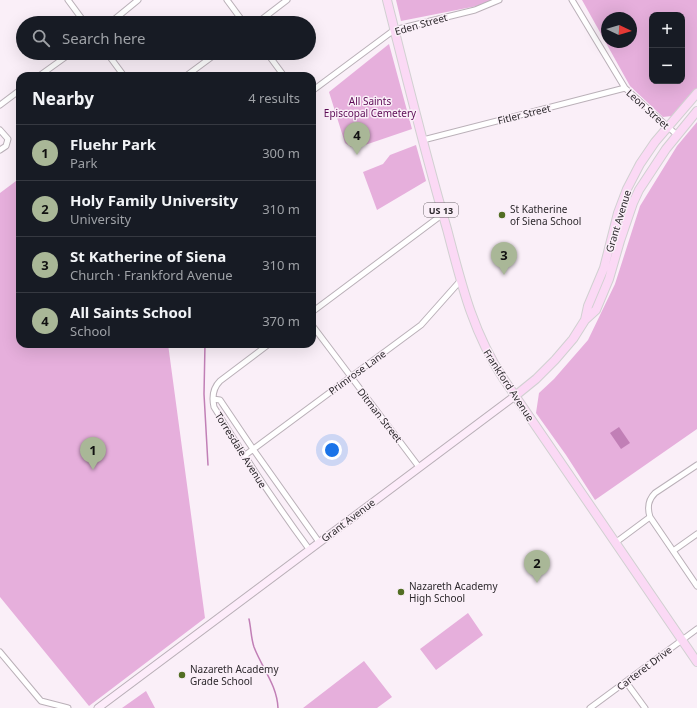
<!DOCTYPE html>
<meta charset="utf-8">
<style>
body{margin:0;font-family:"Noto Sans",sans-serif;background:#242831;color:#f1f3f6}
.controls{position:absolute;right:12px;top:12px;display:grid;overflow:hidden;border-radius:8px;box-shadow:0 4px 16px #0002}
.controls button{width:36px;height:36px;display:grid;place-items:center;padding:0;border:0;border-bottom:1px solid #363941;background:#171b24;color:#f1f3f6;font:20px sans-serif}
.compass{position:absolute;left:601px;top:12px;width:36px;height:36px;border-radius:50%;background:#171b24;box-shadow:0 4px 16px #0002;rotate:94deg}
.you{position:absolute;left:332px;top:450px;width:14px;height:14px;margin:-10px;border:3px solid #fff;border-radius:50%;background:#1a73e8;box-shadow:0 0 0 6px #1a73e833}
.badge{display:grid;place-items:center;width:26px;height:26px;border-radius:50%;background:#a9b797;color:#111;font-size:13px;font-weight:700}
.pin{position:absolute;translate:-50% -33px;filter:drop-shadow(0 1px 2px #0008)}
.pin::after{content:'';position:absolute;top:21px;width:14px;height:12px;background:inherit;clip-path:polygon(0 0,100% 0,50% 100%)}
.list{margin:0;padding:0;list-style:none}
h2{display:flex;justify-content:space-between;align-items:center;height:52px;margin:0;padding:0 16px;font-size:17px}
h2 small{font-size:13px;font-weight:400;color:#9ea1a6}
.list li{display:grid;grid-template-columns:26px 1fr auto;gap:12px;align-items:center;box-sizing:border-box;height:56px;padding:0 16px;border-top:1px solid #363941}
.list b{display:block;font-size:15px;white-space:nowrap}
.list p{margin:0;font-size:13px;white-space:nowrap;color:#9ea1a6}
.list em{font-size:13px;font-style:normal;color:#9ea1a6}
.icon{flex:none;width:22px;height:22px;fill:none;stroke:currentColor;stroke-width:2;stroke-linecap:round;stroke-linejoin:round}
.map{position:relative;flex:none;width:697px;height:708px;overflow:hidden}
.search{position:absolute;background:#171b24;box-shadow:0 4px 16px #0002;left:16px;top:16px;width:300px;height:44px;display:flex;align-items:center;gap:10px;box-sizing:border-box;padding:0 14px;border-radius:22px;color:#9ea1a6;font-size:15px}
.panel{position:absolute;background:#171b24;box-shadow:0 4px 16px #0002;left:16px;top:72px;width:300px;height:276px;border-radius:12px}
.map>svg:first-child{display:block}
.green{fill:#e6afdc;fill-rule:evenodd}
.water{fill:#c17fb6}
.lines{fill:none;stroke-linecap:round;stroke-linejoin:round}
.stream{stroke:#c17fb6;stroke-width:1.5}
.street-casing{stroke:#bab0b8;stroke-width:7}
.secondary-casing{stroke:#bab0b8;stroke-width:9}
.primary-casing{stroke:#d1d0d1;stroke-width:10}
.street{stroke:#fff;stroke-width:5}
.secondary{stroke:#fdecfa;stroke-width:7}
.primary{stroke:#fbd9f5;stroke-width:8}
.poi-dot{fill:#526e23;stroke:#faeff8;stroke-width:1.5}
.labels{text-anchor:middle;dominant-baseline:central;stroke-width:3;stroke-linejoin:round;paint-order:stroke}
.shield{fill:#faeff8;stroke:#6a646a;stroke-width:1}
.shield-label{font-size:9px;font-weight:bold;fill:#2d292d}
.street-label{font-size:10px;fill:#2d292d;stroke:#faeff8}
.park-label{font-size:10px;fill:#5d0c56;stroke:#faeff8}
.poi-label{font-size:10px;fill:#2d292d;stroke:#faeff8;text-anchor:start}
</style>
<div class="map">
<svg width="697" height="708" viewBox="0 0 697 708">
<rect width="100%" height="100%" fill="#faeff8"/>
<path class="green" d="M396 0H492L477 6 401 21Z
M582 0H697V88L672 116 663 117 630 86ZM652 15H682V81H652ZM607 18H631V42H607Z
M389 44 412 129 365 145 360 144 351 147 345 143 329 92Z
M697 122V429L595 500 566 455 536 413 539 393 554 379 588 340 615 284 640 206 677 146Z
M416 145 426 181 377 210 363 172 383 164 390 155Z
M20 178V344H168L205 618 89 706 0 597V193Z
M468 613 483 635 436 670 420 649Z
M364 661 392 697 377 708H303Z
M146 691 155 708H122Z"/>
<path class="water" d="M619 427 630 443 621 449 610 433Z"/>
<g class="lines">
<path class="stream" d="M205 344 204 394 208 465
M249 619C251 628 251 638 254 647 262 668 277 685 278 708"/>
<defs>
<path id="street" d="M68 0 85 23
M227 0 244 23
M572 0 625 88 677 135
M110 23 138 0
M257 23 287 0
M107 53 124 76
M267 53 284 76
M39 76 71 53
M186 76 217 53
M312 91 394 30 475 10 499 0
M0 105 20 90
M0 130 8 139 6 146 0 150
M423 140 625 88
M312 312 443 214
M312 325 419 467
M269 344 220 381C213 388 212 398 214 407 244 456 275 503 309 549
M213 399 220 400 253 449 319 542
M244 456 421 325 461 280
M697 465 655 493C648 500 647 507 650 517L697 586
M615 543 650 517
M673 551 697 534
M0 652 41 701 68 708
M626 682 645 708
M590 708 697 629"/>
<path id="secondary" d="M98 708 515 396"/>
<path id="primary" d="M387 0C406 76 425 153 447 229 461 282 472 331 503 378L697 662
M585 320 588 306 604 268 618 213 627 189 640 164 655 142 697 93
M515 396 536 379 555 360 573 339 585 320 596 310 609 279 620 241 633 203 639 190 666 149 697 111"/>
</defs>
<use href="#street" class="street-casing"/>
<use href="#secondary" class="secondary-casing"/>
<use href="#primary" class="primary-casing"/>
<use href="#street" class="street"/>
<use href="#secondary" class="secondary"/>
<use href="#primary" class="primary"/>
</g>
<g class="poi-dot">
<circle cx="502" cy="215" r="4"/>
<circle cx="401" cy="592" r="4"/>
<circle cx="182" cy="675" r="4"/>
</g>
<g class="labels">
<rect class="shield" x="424" y="203" width="34" height="14" rx="3"/>
<g class="shield-label">
<text x="441" y="210">US 13</text>
</g>
<g class="street-label">
<text transform="translate(421 24) rotate(-16)">Eden Street</text>
<text transform="translate(648 109) rotate(42)">Leon Street</text>
<text transform="translate(524 114) rotate(-14)">Fitler Street</text>
<text transform="translate(618 221) rotate(-73)">Grant Avenue</text>
<text transform="translate(357 372) rotate(-36)">Primrose Lane</text>
<text transform="translate(509 385) rotate(57)">Frankford Avenue</text>
<text transform="translate(380 415) rotate(52)">Ditman Street</text>
<text transform="translate(241 450) rotate(58)">Torresdale Avenue</text>
<text transform="translate(348 520) rotate(-37)">Grant Avenue</text>
<text transform="translate(644 668) rotate(-37)">Carteret Drive</text>
</g>
<g class="park-label">
<text x="370" y="101">All Saints<tspan x="370" dy="12">Episcopal Cemetery</tspan></text>
</g>
<g class="poi-label">
<text x="510" y="209">St Katherine<tspan x="510" dy="12">of Siena School</tspan></text>
<text x="409" y="586">Nazareth Academy<tspan x="409" dy="12">High School</tspan></text>
<text x="190" y="669">Nazareth Academy<tspan x="190" dy="12">Grade School</tspan></text>
</g>
</g>
</svg>
<div class="controls">
<button>+</button>
<button>−</button>
</div>
<svg class="compass" viewBox="-18 -18 36 36"><path d="M0-13l5 13h-10z" fill="#e53935"/><path d="M0 13l5-13h-10z" fill="#9ea1a6"/></svg>
<div class="you"></div>
<div class="pin badge" style="left:93px;top:470px">1</div>
<div class="pin badge" style="left:537px;top:583px">2</div>
<div class="pin badge" style="left:504px;top:275px">3</div>
<div class="pin badge" style="left:357px;top:155px">4</div>
<div class="search"><svg class="icon" aria-label="search" viewBox="0 0 24 24"><circle cx="10" cy="10" r="6"/><path d="M15 15l6 6"/></svg>Search here</div>
<section class="panel">
<h2>Nearby<small>4 results</small></h2>
<ul class="list">
<li><span class="badge">1</span><div><b>Fluehr Park</b><p>Park</p></div><em>300 m</em></li>
<li><span class="badge">2</span><div><b>Holy Family University</b><p>University</p></div><em>310 m</em></li>
<li><span class="badge">3</span><div><b>St Katherine of Siena</b><p>Church · Frankford Avenue</p></div><em>310 m</em></li>
<li><span class="badge">4</span><div><b>All Saints School</b><p>School</p></div><em>370 m</em></li>
</ul>
</section>
</div>
